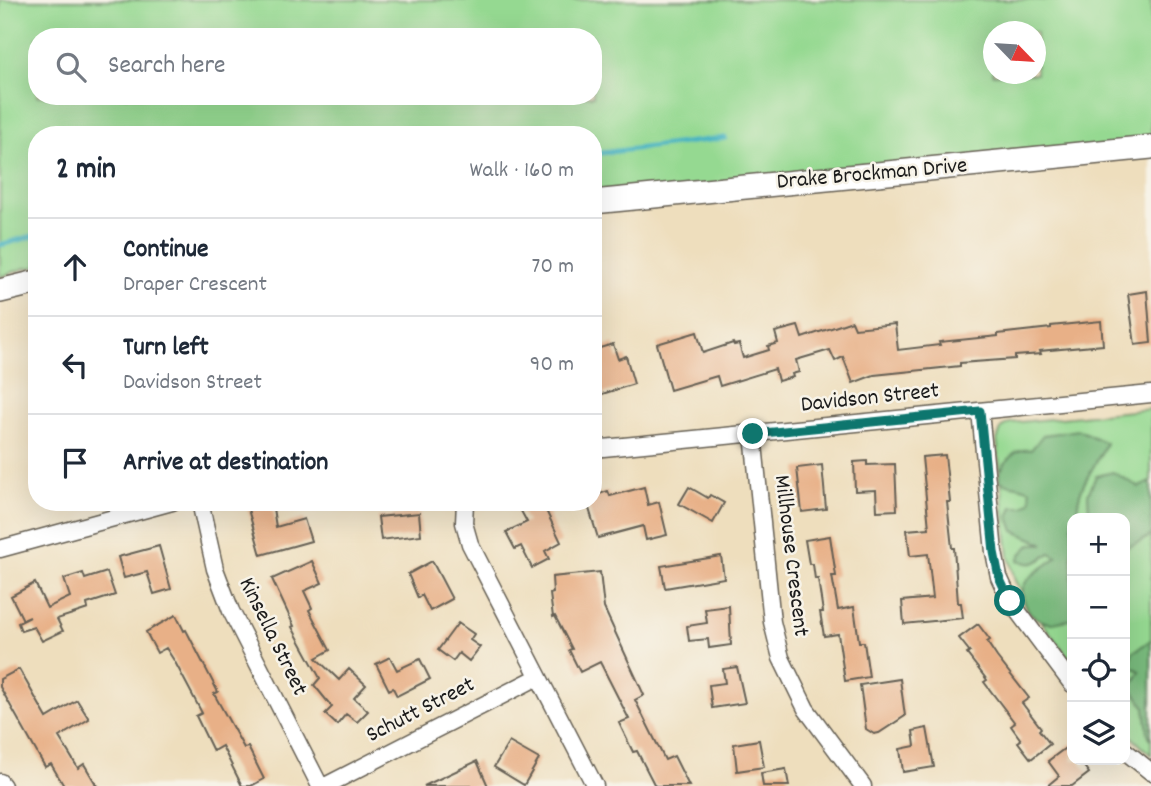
<!DOCTYPE html>
<meta charset="utf-8">
<style>
body{margin:0;font-family:Dekko,sans-serif;background:#f2f2f3;color:#1f2937}
.controls{position:absolute;right:21px;bottom:21px;display:grid;overflow:hidden;border-radius:14px;box-shadow:0 7px 28px #0002}
.controls button{width:63px;height:63px;display:grid;place-items:center;padding:0;border:0;border-bottom:2px solid #e0e1e3;background:#fff;color:#1f2937;font:35px sans-serif}
.compass{position:absolute;left:983px;top:21px;width:63px;height:63px;border-radius:50%;background:#fff;box-shadow:0 7px 28px #0002;rotate:115deg}
.stop{position:absolute;width:21px;height:21px;margin:-16px;border:5px solid #0f766e;border-radius:50%;background:#fff}
.stop.end{background:#0f766e;border-color:#fff;box-shadow:0 2px 7px #0008}
.list{margin:0;padding:0;list-style:none}
h2{display:flex;justify-content:space-between;align-items:center;height:91px;margin:0;padding:0 28px;font-size:30px}
h2 small{font-size:23px;font-weight:400;color:#747a83}
.list li{display:grid;grid-template-columns:46px 1fr auto;gap:21px;align-items:center;box-sizing:border-box;height:98px;padding:0 28px;border-top:2px solid #e0e1e3}
.list b{display:block;font-size:26px;white-space:nowrap}
.list p{margin:0;font-size:23px;white-space:nowrap;color:#747a83}
.list em{font-size:23px;font-style:normal;color:#747a83}
.icon{flex:none;width:38px;height:38px;fill:none;stroke:currentColor;stroke-width:2;stroke-linecap:round;stroke-linejoin:round}
.map{position:relative;flex:none;width:1151px;height:786px;overflow:hidden}
.search{position:absolute;background:#fff;box-shadow:0 7px 28px #0002;left:28px;top:28px;width:574px;height:77px;display:flex;align-items:center;gap:18px;box-sizing:border-box;padding:0 24px;border-radius:28px;color:#747a83;font-size:26px}
.panel{position:absolute;background:#fff;box-shadow:0 7px 28px #0002;left:28px;top:126px;width:574px;height:385px;border-radius:28px}
.map>svg:first-child{display:block}
.green{fill:#95d991;stroke:#587a56;stroke-width:2;fill-rule:evenodd}
.forest{fill:#78b97b;stroke:#4a6a4c;stroke-width:2}
.lines{fill:none;stroke-linecap:round;stroke-linejoin:round}
.stream{stroke:#45b3c2;stroke-width:5}
.building{fill:#e8b087}
.street-casing{stroke:#666054;stroke-width:19}
.secondary-casing{stroke:#666054;stroke-width:26}
.street{stroke:#fff;stroke-width:16}
.secondary{stroke:#fff;stroke-width:23}
.route{stroke:#0f766e;stroke-width:9}
.labels{text-anchor:middle;dominant-baseline:central;stroke-width:5;stroke-linejoin:round;paint-order:stroke}
.street-label{font-size:23px;fill:#1c1c1c;stroke:#f7f3e8}
</style>
<div class="map">
<svg width="1151" height="786" viewBox="0 0 1151 786">
<rect width="100%" height="100%" fill="#f7f3e8"/>
<filter id="ink" filterUnits="userSpaceOnUse"><feTurbulence type="fractalNoise" baseFrequency=".0143" numOctaves="2"/><feDisplacementMap in="SourceGraphic" scale="14" xChannelSelector="R" yChannelSelector="G"/><feConvolveMatrix kernelMatrix="1 2 1 2 8 2 1 2 1" color-interpolation-filters="sRGB"/></filter>
<filter id="wash" filterUnits="userSpaceOnUse"><feTurbulence type="fractalNoise" baseFrequency=".00686" numOctaves="4" result="noise"/><feDisplacementMap in="SourceGraphic" scale="28" xChannelSelector="R" yChannelSelector="G"/><feGaussianBlur stdDeviation="1.57" result="paint"/><feColorMatrix in="noise" values="0 0 0 0 0 0 0 0 0 0 0 0 0 0 0 0 0 1.4 0 .05"/><feComposite in="paint" operator="in"/></filter>
<g filter="url(#wash)">
<rect width="100%" height="100%" fill="#eedebd"/>
<path class="green" d="M0 0H1151V147L593 203V135H37V267L25 268 0 277ZM993 32H1036V74H993ZM37 37H593V96H37Z
M1151 409V755L1125 731V518H1072V662L1027 602 1015 581 1009 558 997 440 1002 427 1010 423Z"/>
<path class="forest" d="M1079 430 1106 443C1096 467 1074 489 1078 516L1089 513 1088 494 1096 476 1113 472 1139 487 1151 482V536L1126 548 1125 518H1072V620C1066 619 1058 623 1051 623 1044 623 1032 617 1028 610 1010 581 1038 573 1057 557L1050 553C1038 562 1033 567 1018 560L1021 554 1031 544H1044L1014 531 1009 517 1013 507H1023L1031 501 1030 490C1018 484 1009 487 999 480V473C1006 461 1015 447 1031 450L1043 435Z
M1151 640V740L1148 734 1145 707 1131 688 1140 671 1130 666 1132 653Z"/>
<g class="lines">
<path class="stream" d="M593 154 725 138
M0 245 37 235"/>
</g>
<g id="blocks">
<path class="building" d="M1147 291 1151 343 1135 345 1128 294Z
M852 321 855 328 895 324 898 350 940 345 939 342 998 336V334L1051 328V326L1101 321 1103 345 1040 351 1041 354 1015 356V359L960 363V366L874 375 853 383 843 357 835 361 830 350 796 360 799 372 792 374 793 377 778 381 775 369 720 386 717 376 670 390 657 344 697 332 703 353 733 343 734 345 739 344 743 358 769 350 768 346 778 343 775 332 798 326 802 338Z
M613 344 618 359 626 356 634 384 599 395 593 376V350Z
M945 455 950 502H947L952 548H954L958 603H961L963 618 904 624 902 601 933 598 928 554 910 556 907 530 929 528 922 457Z
M867 461V465L895 464 897 510 877 511 876 490 855 491 854 462Z
M822 465 826 509 802 512 797 468Z
M644 487 648 505 659 502 667 535 646 540 643 526 598 538 587 502H593V496L608 491 610 496Z
M689 487 708 498 710 495 724 503 713 523 679 504Z
M246 502H272L276 527 304 519 311 541 261 555Z
M527 502H542L561 542 545 551 549 559 532 568 521 546 515 549 506 532 527 522 521 511 529 507Z
M419 513 421 535 381 540 378 517Z
M830 536 836 576H832L838 610 854 607 859 642H864L869 677 845 681 838 634 824 636 820 612H823L818 579H815L813 564H809L805 540Z
M159 546 171 589 154 594 147 572 124 578 118 557Z
M721 556 724 578 665 588 661 566Z
M312 561 322 583 304 591 312 608 309 610 330 650 316 658 339 680 349 669 366 685 354 698 368 711 357 722 346 714 337 725 325 714 332 707 314 685 320 678 292 627 294 626 272 579Z
M432 561 452 599 430 611 422 595 418 598 408 574Z
M107 572 115 595 87 604 88 609 57 619 63 631 42 641 34 627 21 631 18 623 30 617 23 620 11 596 35 583 47 608 70 597 64 579 83 573 85 579Z
M600 572 604 608 644 695 635 700 665 760 674 756 689 786H655L637 751 633 752 619 723 629 719 600 662 580 672 569 650 572 649 555 616 553 617 550 594 553 593 552 577Z
M729 606 731 645 709 648 708 639 689 641 687 626 707 623 705 609Z
M176 615 184 631 186 630 218 692 214 694 244 748 248 747 264 779 251 786H242L222 746 213 751 196 716 202 713 175 662 166 648 157 653 146 632Z
M458 623 474 634 470 640 480 647 469 661 459 653 453 661 438 650Z
M978 624 990 640 987 642 997 657 1029 698 1022 703 1041 728 1039 730 1050 744 1031 759 1018 742 1021 740 1011 726 1015 723 984 682 987 680 967 654 970 652 959 638Z
M390 657 397 670 420 659 430 679 397 696 393 688 389 690 376 664Z
M737 667 745 703 712 708 709 685 725 683 723 669Z
M19 669 47 718 77 700 89 719 59 737 78 768 84 764 97 786H64L51 764 45 767 0 687V679Z
M900 679 905 716 879 733 874 734 866 729 860 685Z
M927 728 934 767 903 772 900 749 915 746 913 731Z
M759 740 764 767 737 771 734 744Z
M509 742 539 759 524 785 494 767Z
M1072 743V760H1079L1089 773 1072 786H1047L1059 776 1048 761Z
M477 761 488 786H424Z
M786 769 789 786H763L761 773Z"/>
</g>
</g>
<g filter="url(#ink)">
<use href="#blocks" fill-opacity="0" stroke="#666054" stroke-width="2"/>
<g class="lines">
<defs>
<path id="street" d="M980 411 994 552 999 577 1010 601 1072 684
M753 434 772 622 781 658 806 709 863 786
M593 449 1151 394
M200 502 215 569 231 611 320 786
M465 502 464 523 470 544 595 786
M0 549 172 502
M1125 751 1151 772
M0 782 3 786
M325 786 538 677"/>
<path id="secondary" d="M593 202 1151 147
M0 291 37 282"/>
</defs>
<use href="#street" class="street-casing"/>
<use href="#secondary" class="secondary-casing"/>
<use href="#street" class="street"/>
<use href="#secondary" class="secondary"/>
</g>
</g>
<g class="lines" filter="url(#ink)">
<path class="route" d="M753 434 980 411 994 552 999 577 1010 601"/>
</g>
<g class="labels">
<g class="street-label">
<text transform="translate(872 175) rotate(-5)">Drake Brockman Drive</text>
<text transform="translate(870 399) rotate(-6)">Davidson Street</text>
<text transform="translate(790 556) rotate(83)">Millhouse Crescent</text>
<text transform="translate(272 637) rotate(64)">Kinsella Street</text>
<text transform="translate(421 711) rotate(-27)">Schutt Street</text>
</g>
</g>
</svg>
<div class="controls">
<button>+</button>
<button>−</button>
<button><svg class="icon" aria-label="locate" viewBox="0 0 24 24"><circle cx="12" cy="12" r="6"/><path d="M12 2v4M12 18v4M2 12h4M18 12h4"/></svg></button>
<button><svg class="icon" aria-label="layers" viewBox="0 0 24 24"><path d="M12 4l9 5-9 5-9-5zM3 14l9 5 9-5"/></svg></button>
</div>
<svg class="compass" viewBox="-18 -18 36 36"><path d="M0-13l5 13h-10z" fill="#e53935"/><path d="M0 13l5-13h-10z" fill="#747a83"/></svg>
<div class="stop" style="left:1010px;top:601px"></div>
<div class="stop end" style="left:753px;top:434px"></div>
<div class="search"><svg class="icon" aria-label="search" viewBox="0 0 24 24"><circle cx="10" cy="10" r="6"/><path d="M15 15l6 6"/></svg>Search here</div>
<section class="panel">
<h2>2 min<small>Walk · 160 m</small></h2>
<ul class="list">
<li><svg class="icon" aria-label="ahead" viewBox="0 0 24 24"><path d="M12 20V5M6 11l6-6 6 6"/></svg><div><b>Continue</b><p>Draper Crescent</p></div><em>70 m</em></li>
<li><svg class="icon" aria-label="left" viewBox="0 0 24 24"><path d="M17 20v-9H6M10 6l-5 5 5 5"/></svg><div><b>Turn left</b><p>Davidson Street</p></div><em>90 m</em></li>
<li><svg class="icon" aria-label="arrive" viewBox="0 0 24 24"><path d="M6 21V4h12l-3 4 3 4H6"/></svg><div><b>Arrive at destination</b></div></li>
</ul>
</section>
</div>
